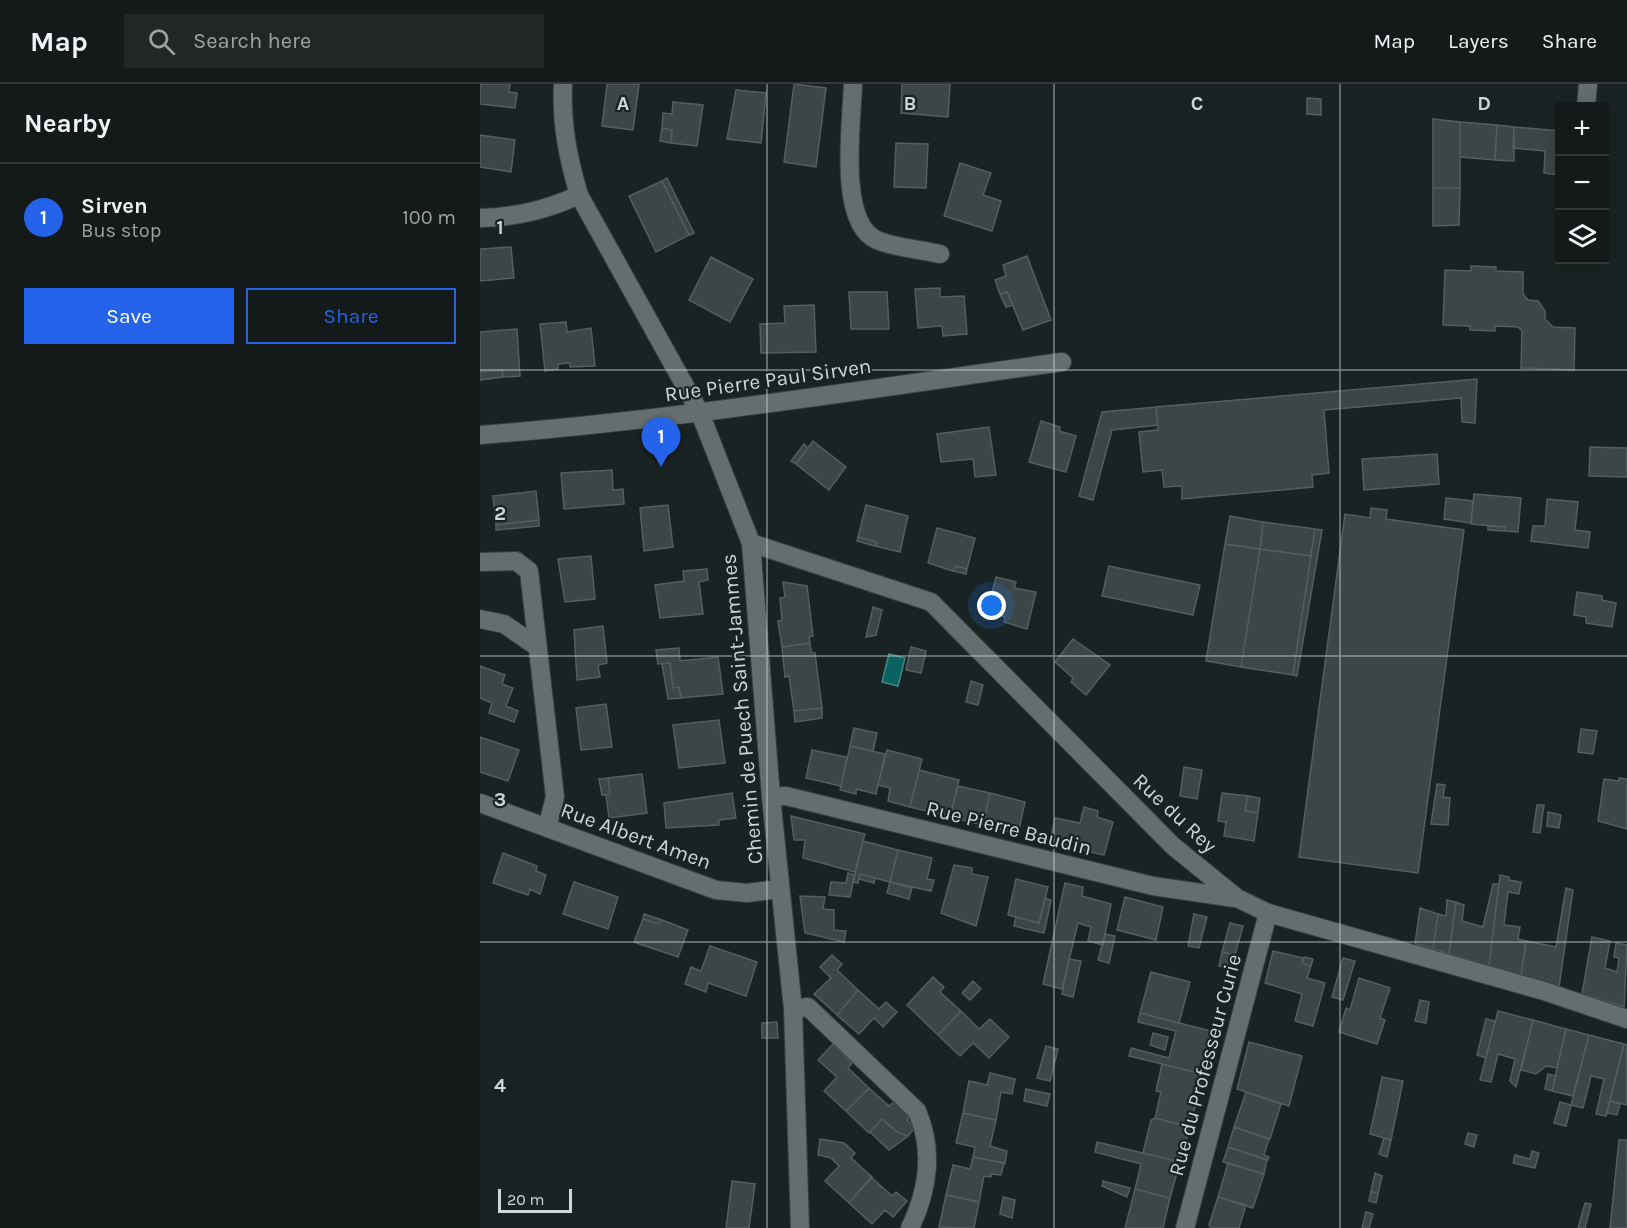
<!DOCTYPE html>
<meta charset="utf-8">
<style>
body{margin:0;font-family:Karla,sans-serif;background:#212727;color:#f1f3f6}
.controls{position:absolute;right:18px;top:18px;display:grid;overflow:hidden;border-radius:0px;box-shadow:0 3px 15px #0003}
.controls button{width:54px;height:54px;display:grid;place-items:center;padding:0;border:0;border-bottom:2px solid #333839;background:#141a1a;color:#f1f3f6;font:30px sans-serif}
.scale{position:absolute;left:18px;bottom:15px;width:74px;box-sizing:border-box;padding-left:6px;border:3px solid #d0d5d5;border-top:0;font-size:16px;line-height:21px;white-space:nowrap;color:#d0d5d5;-webkit-text-stroke:4px #1a2323;paint-order:stroke}
.you{position:absolute;left:512px;top:522px;width:21px;height:21px;margin:-15px;border:4px solid #fff;border-radius:50%;background:#1a73e8;box-shadow:0 0 0 9px #1a73e833}
.badge{display:grid;place-items:center;width:39px;height:39px;border-radius:50%;background:#2563eb;color:#fff;font-size:20px;font-weight:700}
.pin{position:absolute;translate:-50% -50px;filter:drop-shadow(0 2px 3px #0008)}
.pin::after{content:'';position:absolute;top:32px;width:21px;height:18px;background:inherit;clip-path:polygon(0 0,100% 0,50% 100%)}
.list{margin:0;padding:0;list-style:none}
h2{display:flex;justify-content:space-between;align-items:center;height:78px;margin:0;padding:0 24px;font-size:26px}
h2 small{font-size:20px;font-weight:400;color:#9da1a2}
.list li{display:grid;grid-template-columns:39px 1fr auto;gap:18px;align-items:center;box-sizing:border-box;height:108px;padding:0 24px;border-top:2px solid #333839}
.list b{display:block;font-size:22px;white-space:nowrap}
.list p{margin:0;font-size:20px;white-space:nowrap;color:#9da1a2}
.list em{font-size:20px;font-style:normal;color:#9da1a2}
.actions{display:flex;gap:12px;padding:18px 24px}
.actions a{flex:1;padding:14px 0;border:2px solid #2563eb;border-radius:0px;text-align:center;font-size:21px;color:#2563eb}
.actions .main{background:#2563eb;color:#fff}
.icon{flex:none;width:33px;height:33px;fill:none;stroke:currentColor;stroke-width:2;stroke-linecap:round;stroke-linejoin:round}
.map{position:relative;flex:none;width:1147px;height:1144px;overflow:hidden}
header{display:flex;align-items:center;gap:36px;box-sizing:border-box;height:84px;padding:0 30px;background:#141a1a;border-bottom:2px solid #333839}
header strong{font-size:28px}
nav{display:flex;gap:33px;margin-inline-start:auto;font-size:21px}
.search{width:420px;height:54px;background:#212727;display:flex;align-items:center;gap:15px;box-sizing:border-box;padding:0 21px;border-radius:0px;color:#9da1a2;font-size:22px}
main{display:flex}
aside{flex:1;background:#141a1a}
.map>svg:first-child{display:block}
.water{fill:#096161;stroke:#458484;stroke-width:1.5}
.building{fill:#3d4646;stroke:#545e5e;stroke-width:1.5}
.lines{fill:none;stroke-linecap:round;stroke-linejoin:round}
.minor-casing{stroke:#3a4040;stroke-width:20}
.minor{stroke:#646e6e;stroke-width:18}
.grid{fill:none;stroke:#d0d5d5;stroke-width:1.5;stroke-opacity:0.55}
.labels{text-anchor:middle;dominant-baseline:central;stroke-width:4.5;stroke-linejoin:round;paint-order:stroke}
.street-label{font-size:21px;fill:#d0d5d5;stroke:#1a2323}
.grid-label{font-size:20px;text-anchor:middle;font-weight:bold;fill:#d0d5d5;stroke:#1a2323;stroke-width:4.5;stroke-linejoin:round;paint-order:stroke}
</style>
<header>
<strong>Map</strong>
<div class="search"><svg class="icon" aria-label="search" viewBox="0 0 24 24"><circle cx="10" cy="10" r="6"/><path d="M15 15l6 6"/></svg>Search here</div>
<nav><a>Map</a><a>Layers</a><a>Share</a></nav>
</header>
<main>
<aside>
<h2>Nearby<small></small></h2>
<ul class="list">
<li><span class="badge">1</span><div><b>Sirven</b><p>Bus stop</p></div><em>100 m</em></li>
</ul>
<div class="actions"><a class="main">Save</a><a>Share</a></div>
</aside>
<div class="map">
<svg width="1147" height="1144" viewBox="0 0 1147 1144">
<rect width="100%" height="100%" fill="#1a2323"/>
<path class="water" d="M409 570 425 574 418 602 402 598Z"/>
<path class="building" d="M0 0H30L29 8 37 9 35 24 0 20Z
M127 0H159L153 46 122 42Z
M314 0 346 4 336 83 304 78Z
M422 0H470L468 33 421 29Z
M256 6 286 9 281 59 247 55Z
M827 14 841 15V31L827 30Z
M193 18 223 21 217 62 191 59 192 46 182 44 183 29 192 30Z
M953 35 980 38V104H953Z
M980 38 1017 41 1015 76 980 73Z
M1017 41 1034 43V77L1015 76Z
M1034 43 1080 47V91L1064 89 1065 67 1033 64Z
M182 44 192 46 191 59 180 57Z
M0 51 35 56 31 88 0 83Z
M416 59 448 60 446 104 414 103Z
M480 79 511 89 503 111 521 117 512 147 464 132Z
M187 94 214 149 209 151 182 97Z
M182 97 209 151 176 168 149 112Z
M953 104H980L979 141 953 142Z
M31 163 34 194 0 197V165Z
M547 172 571 236 543 246 527 208 520 210 515 196 526 192 523 181Z
M231 173 273 195 250 238 209 216Z
M991 182 1016 183V187L1043 188V210L1048 216 1058 217 1065 227V235L1073 243 1095 244 1094 286 1041 284 1042 247 1038 243 1015 242V247L990 246V242L963 241 965 186 991 187Z
M460 204V213L484 212 487 250 463 252 462 242 438 244 435 205Z
M369 208H407L409 245H371Z
M527 208 533 221 526 223 520 210Z
M334 221 336 268 281 269 280 240 305 239 304 222Z
M86 238 87 248 111 244 115 282 90 283V279L78 280V285L65 287 60 240Z
M37 245 40 292 23 293 22 286 0 288V248Z
M22 286 23 293 0 296V288Z
M997 295 995 339 982 338 981 314 844 326 849 389 832 391 833 403 702 415V402L684 403 682 386 663 388 659 348 678 346 676 323Z
M676 323 678 341 632 346 613 416 599 412 622 328Z
M561 337 580 343 579 347 596 352 586 388 549 378Z
M509 343 516 391 495 393 493 375 461 378 457 350Z
M333 357 366 383 349 406 316 380Z
M324 360 328 364 316 380 311 377Z
M1110 363 1147 364V393L1109 392Z
M957 370 959 400 884 406 882 375Z
M132 386 133 406 143 405 144 420 84 425 81 389Z
M56 407 59 436 16 441 13 412Z
M994 410 1041 414 1038 448 1025 447V443L991 440Z
M966 414 993 417 991 439 964 435Z
M1067 415 1098 418 1095 446 1110 448 1108 464 1051 457 1053 442H1065Z
M188 421 193 463 164 467 160 424Z
M386 421 428 432 420 468 395 462 397 458 378 453Z
M891 424 907 426 906 435 984 446 938 789 819 773 865 430 890 434Z
M750 432 783 438 780 465 745 460Z
M59 436V442L16 446V441Z
M783 438 835 445 831 472 780 465Z
M1008 442 1025 443V447L1008 446Z
M457 444 495 454 487 485 475 482 473 487 448 479Z
M835 445 842 446 817 592 813 591Z
M378 453 397 458 395 462 377 457Z
M745 460 780 465 761 583 726 577Z
M780 465 831 472 813 591 761 583Z
M111 472 115 515 85 518 78 475Z
M475 482 487 485 486 490 473 487Z
M629 482 720 501 713 531 622 512Z
M227 485 228 496 219 498 223 530 180 534 175 501 204 497 203 487Z
M516 493 536 498 534 504 556 508 547 545 524 538 525 533 507 528Z
M303 498 327 502 333 552 329 553 330 559 302 563 298 537 302 536 300 514 305 513Z
M1097 508 1122 512V516L1136 519 1132 543 1106 539V533L1094 531Z
M393 523 402 526 396 551 386 553Z
M123 542 127 579 118 581 120 593 97 596 94 546Z
M593 555 630 581 606 611 591 598 593 594 575 578Z
M330 559 331 568 335 569 342 624 314 627 309 592 305 593 302 563Z
M431 563 446 567 441 589 426 586Z
M199 564 200 577 238 573 243 610 201 614 199 603 193 604 190 579 178 580 176 566Z
M190 579 193 604 199 603 201 614 188 615 182 580Z
M0 582 25 591 22 600 33 604 26 622 38 627 34 638 9 629 12 619 0 614Z
M491 597 503 601 498 621 486 618Z
M126 620 132 663 101 666 96 624Z
M342 624V634L315 638 314 627Z
M239 636 245 679 199 684 193 641Z
M374 644 397 649 393 667 370 662Z
M1101 645 1117 647 1113 670 1098 668Z
M0 653 39 666 28 697 0 688Z
M370 662 405 670 396 710 376 705V710L360 706Z
M332 666 367 673 361 702 326 694Z
M407 666 442 675 430 723 408 717 410 704 398 701Z
M704 683 722 686 717 715 700 712Z
M439 686 479 696 470 733 430 723Z
M162 690 167 729 129 734 126 711 130 710 128 694Z
M128 694 130 710 122 711 119 695Z
M1139 694 1147 695V745L1118 737 1124 695 1139 697Z
M957 700 965 701 963 713 970 714 968 741 951 740Z
M478 702 510 709 503 741 470 733Z
M252 709 256 734 239 736V741L186 744 184 719Z
M510 709 545 718 538 750 503 741Z
M742 709 768 712 765 727 778 729 774 757 744 752 746 738 738 737Z
M768 712 780 714 778 729 765 727Z
M1057 721H1064L1060 749 1053 748Z
M604 723 618 727 617 733 633 738 624 771 570 758 575 734 600 739Z
M1068 728 1081 731 1079 744 1067 742Z
M311 732 385 750 375 788 323 774 325 756H314Z
M383 757 418 766 410 798 380 790 378 799 373 798Z
M418 766 452 774 447 795 454 796 451 807 410 798Z
M23 769 57 782 56 787 66 791 60 810 50 805 48 811 13 799Z
M474 781 492 784V790L508 793 496 842 461 829Z
M368 789 375 791 370 813 349 811 351 798 366 799Z
M380 790 395 794 394 799 379 795Z
M1020 791 1029 793V796L1041 798 1039 810 1028 808 1024 841 1040 843 1038 855 1046 857 1041 891 1009 882Z
M536 795 568 803 559 839 528 831Z
M94 798 138 813 128 845 83 830Z
M410 798 432 804 429 815 407 809Z
M585 799 603 803 602 812 631 820 623 861 608 857 611 843 598 839 582 905 563 900Z
M1013 800H1019L1009 882 969 870 976 818 984 821 982 837 1003 843Z
M1086 804 1093 806 1079 903 1041 891 1046 857 1076 863Z
M320 812 345 813 343 825 354 826V846L366 847 364 858 325 849Z
M645 813 683 823 676 856 637 846Z
M565 814 571 816 564 849 534 842 536 833 559 839Z
M967 816 976 818 969 870 953 865 958 830 966 832Z
M940 824 958 830 953 865 935 860Z
M164 830 182 836 179 840 163 835Z
M714 830 727 833 719 864 708 862Z
M163 835 179 840 182 836 208 846 198 873 154 858Z
M750 839 763 842 755 871 742 868Z
M625 850 635 852 629 879 618 876Z
M1112 853 1130 857 1125 884 1137 888 1139 874 1134 873 1136 859 1147 861 1144 923 1102 910Z
M230 862 277 878 266 912 228 899 226 908 205 900 211 883 221 887Z
M793 867 823 874 822 879 831 882 827 894 845 899 833 942 815 937 822 910 785 899Z
M742 868 755 871 751 885 739 882Z
M352 871 362 880 357 886 378 906 357 931 334 910 351 894 340 883Z
M824 873 833 875 831 882 822 879Z
M863 874 875 877 863 916 852 913Z
M589 875 601 877 593 913 582 910Z
M671 888 710 898 699 939 660 929Z
M453 893 464 903 460 908 481 927 458 951 427 921Z
M879 894 910 904 900 934 905 936 897 960 859 948 866 924 870 926Z
M493 897 501 905 490 916 482 909Z
M378 906 399 925 406 918 417 928 403 943 394 934 379 950 357 931Z
M940 916 949 918 946 939 935 937Z
M481 927 499 945 510 935 529 953 509 974 493 959 480 972 458 951Z
M1018 927 1053 936 1036 1003 1030 997 1035 975 1018 970 1011 998 1000 996Z
M660 929 735 948 723 990 649 972 651 964 689 974 696 947 658 938Z
M1006 935 1015 937 1006 974 997 971Z
M1053 936 1086 945 1077 984 1066 982 1056 990 1041 986Z
M297 938 298 954H282V939Z
M1086 945 1109 951 1093 1012 1072 1007Z
M673 949 688 953 685 966 670 961Z
M1109 951 1144 960 1126 1032 1116 1030 1124 995 1111 992 1103 1024 1091 1021Z
M769 958 822 972 809 1022 757 1005Z
M353 960 372 979 368 984 389 1004 366 1027 344 1007 357 993 338 976Z
M1144 960 1147 961V1021L1130 1017Z
M566 962 578 965 570 997 557 994Z
M682 980 723 990 710 1043 675 1034 681 1008 676 1007Z
M510 989 535 995 532 1010 521 1008 516 1036 483 1029 489 997 507 1001Z
M1068 990 1076 992 1072 1007 1065 1005Z
M902 993 923 997 911 1056 890 1050Z
M389 1004 409 1022 414 1018 425 1028 429 1034 427 1036 435 1043 428 1052 417 1048 402 1035 389 1049 366 1027Z
M546 1005 570 1010 567 1022 544 1017Z
M766 1008 801 1020 790 1055 754 1043Z
M1130 1017 1140 1020 1137 1031 1127 1029Z
M1080 1018 1091 1021 1086 1042 1074 1039Z
M483 1029 516 1036 510 1062 527 1067 525 1079 493 1073 495 1063 476 1059Z
M675 1034 710 1043 700 1078 663 1069 671 1036Z
M402 1035 417 1048 428 1052 409 1066 390 1048Z
M754 1043 789 1055 784 1071 789 1073 788 1076 748 1063Z
M988 1049 997 1051 994 1063 985 1060Z
M904 1054 911 1056 907 1073 899 1070Z
M340 1055 364 1059 375 1069 371 1074 392 1093 369 1119 345 1097 359 1082 351 1074 338 1071Z
M1139 1056H1147V1144H1130Z
M617 1058 700 1078 690 1114 655 1105 661 1080 615 1068Z
M748 1063 787 1076 784 1090 743 1078Z
M1052 1067 1059 1069 1055 1084 1033 1079 1035 1071 1050 1075Z
M493 1073 524 1079 521 1091 511 1090V1093L504 1092 499 1118 466 1111 473 1081 490 1085Z
M748 1079 784 1090 773 1124 738 1113Z
M895 1089 902 1092 898 1110 891 1107Z
M391 1093 412 1112 416 1108 427 1117 413 1133 405 1126 392 1140 369 1119Z
M252 1097 275 1100 269 1144H246Z
M623 1097 650 1104 647 1113 622 1102Z
M655 1105 690 1114 683 1144H645Z
M891 1107 898 1110 896 1119 889 1117Z
M466 1111 499 1118 494 1144 459 1143Z
M523 1113 535 1116 532 1134 520 1130Z
M738 1113 766 1121 759 1144H731L729 1141Z
M1105 1119 1111 1120 1105 1144H1098Z
M886 1128 893 1130 889 1144H882Z"/>
<g class="lines">
<defs>
<path id="minor" d="M83 0C81 39 88 74 99 111L220 329 271 459 291 713 313 925 320 1144
M373 0C372 36 357 139 397 156 415 164 440 165 460 170
M1106 22 1108 0
M0 134C37 133 66 126 99 111
M0 351C195 336 388 305 582 278
M271 459 451 518 693 762 757 814 788 829 1064 907 1147 935
M0 478 36 477 49 487 75 713 67 744
M0 535 24 540 56 562
M291 713 306 712 673 802 755 814
M0 719 236 806 267 809 299 805
M313 925 328 923 437 1027C454 1066 448 1107 430 1144
M705 1144 788 829"/>
</defs>
<use href="#minor" class="minor-casing"/>
<use href="#minor" class="minor"/>
</g>
<path class="grid" d="M287 0V1144M574 0V1144M860 0V1144M0 286H1147M0 572H1147M0 858H1147"/>
<g class="labels">
<g class="street-label">
<text transform="translate(288 296) rotate(-8)">Rue Pierre Paul Sirven</text>
<text transform="translate(262 625) rotate(-95)">Chemin de Puech Saint-Jammes</text>
<text transform="translate(695 729) rotate(43)">Rue du Rey</text>
<text transform="translate(529 744) rotate(14)">Rue Pierre Baudin</text>
<text transform="translate(156 752) rotate(20)">Rue Albert Amen</text>
<text transform="translate(725 981) rotate(-75)">Rue du Professeur Curie</text>
</g>
</g>
<g class="grid-label">
<text x="143" y="26">A</text>
<text x="430" y="26">B</text>
<text x="717" y="26">C</text>
<text x="1004" y="26">D</text>
<text x="20" y="150">1</text>
<text x="20" y="436">2</text>
<text x="20" y="722">3</text>
<text x="20" y="1008">4</text>
</g>
</svg>
<div class="controls">
<button>+</button>
<button>−</button>
<button><svg class="icon" aria-label="layers" viewBox="0 0 24 24"><path d="M12 4l9 5-9 5-9-5zM3 14l9 5 9-5"/></svg></button>
</div>
<div class="scale">20 m</div>
<div class="you"></div>
<div class="pin badge" style="left:181px;top:383px">1</div>
</div>
</main>
